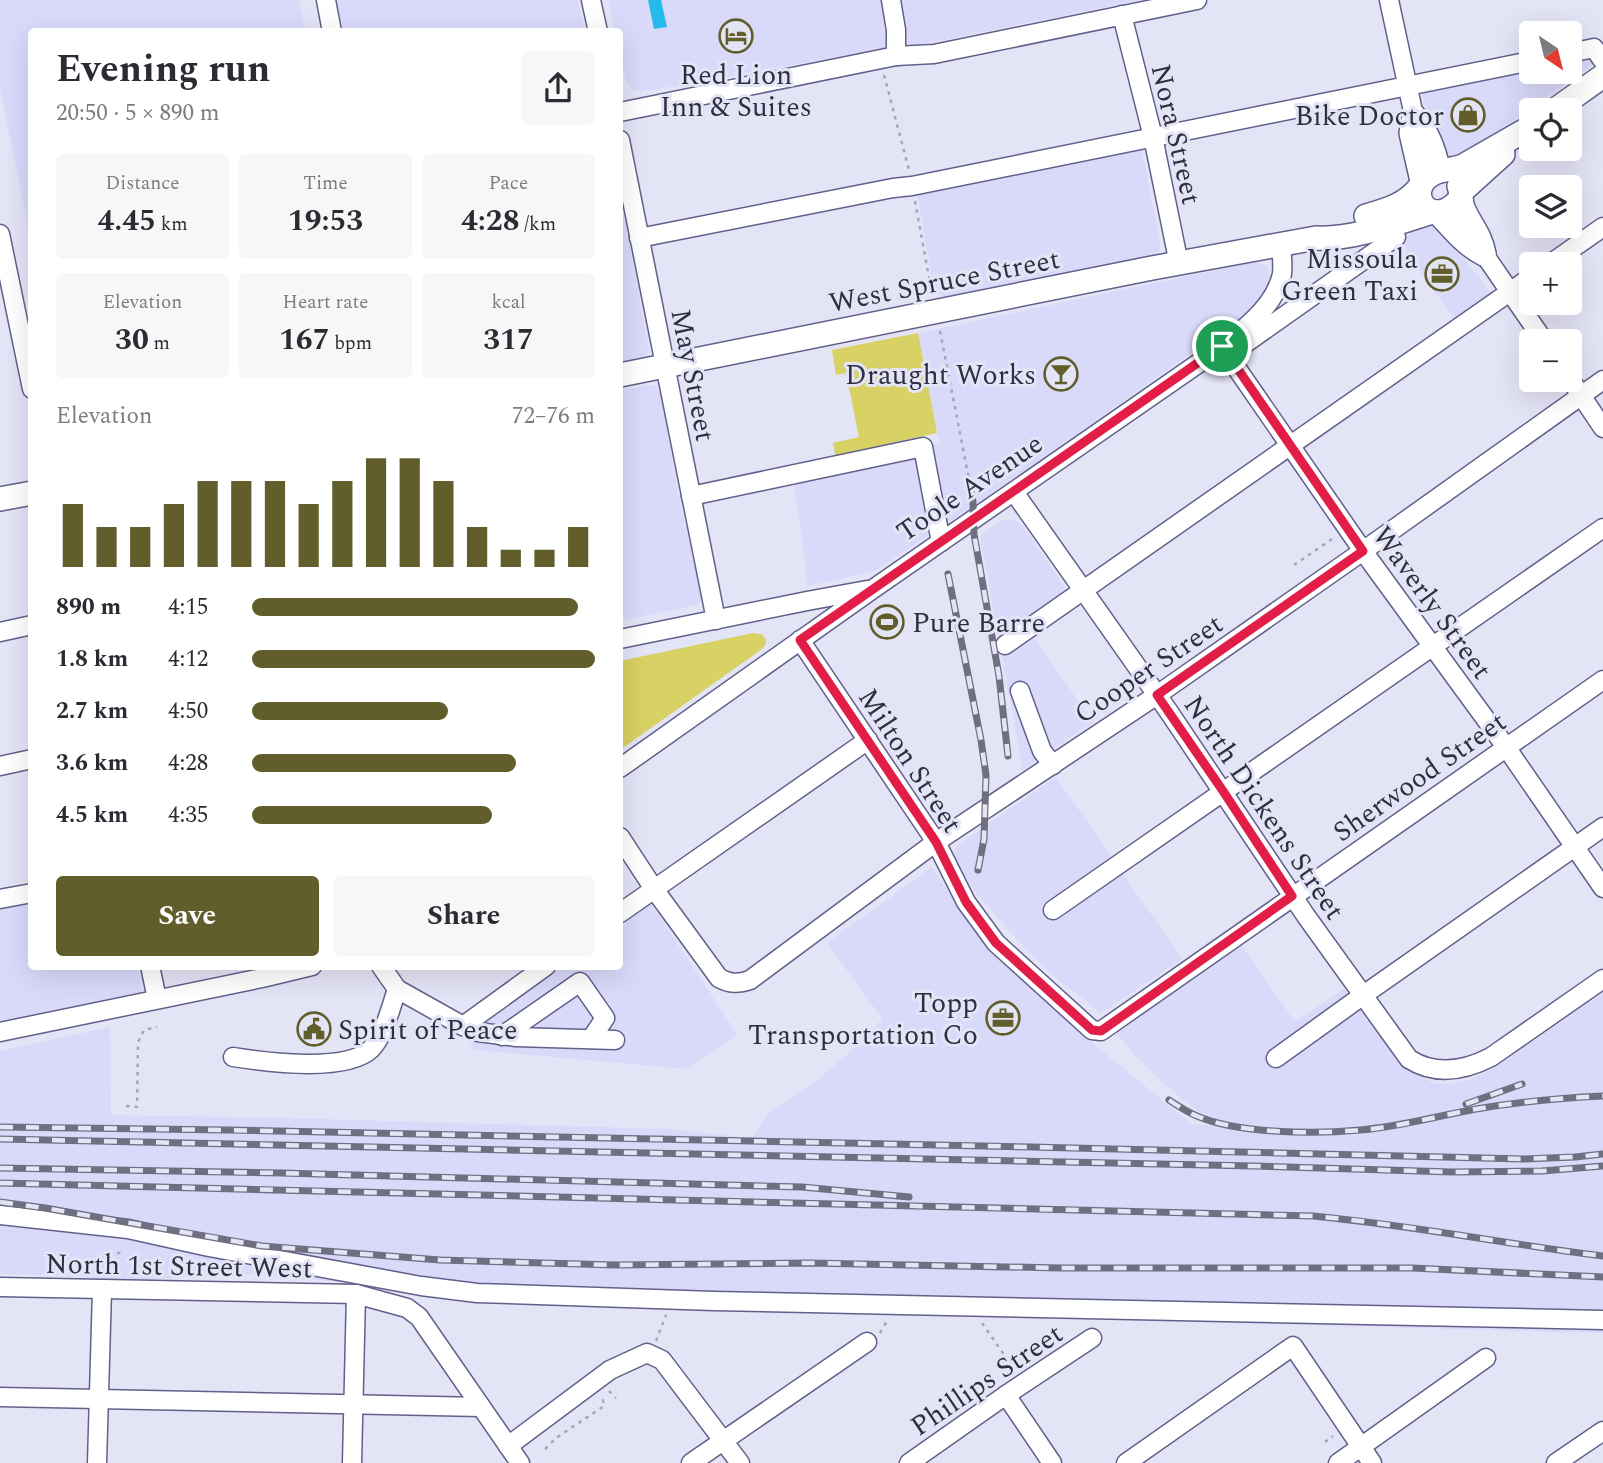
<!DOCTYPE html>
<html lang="en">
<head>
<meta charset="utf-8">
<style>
  :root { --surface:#fff; --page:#f7f7f7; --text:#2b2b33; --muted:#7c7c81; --accent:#615e2b }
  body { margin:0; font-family:Spectral,serif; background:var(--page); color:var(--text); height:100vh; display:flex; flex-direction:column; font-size:26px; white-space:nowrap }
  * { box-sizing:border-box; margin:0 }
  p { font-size:23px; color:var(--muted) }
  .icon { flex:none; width:38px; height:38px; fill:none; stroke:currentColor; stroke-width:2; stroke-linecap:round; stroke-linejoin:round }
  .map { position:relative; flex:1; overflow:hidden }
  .sheet { position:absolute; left:28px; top:28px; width:595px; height:942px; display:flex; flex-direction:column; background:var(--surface); border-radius:7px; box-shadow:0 7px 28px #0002 }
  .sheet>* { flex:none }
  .needle { width:46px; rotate:145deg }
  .buttons { position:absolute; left:1519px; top:21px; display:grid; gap:14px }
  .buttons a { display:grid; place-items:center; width:63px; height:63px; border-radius:7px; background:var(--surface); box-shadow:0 7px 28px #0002; font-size:35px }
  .pin { position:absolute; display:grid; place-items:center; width:60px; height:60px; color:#fff; margin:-30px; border:4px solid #fff; border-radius:50%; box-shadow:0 2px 7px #0007 }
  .round { display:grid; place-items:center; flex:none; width:74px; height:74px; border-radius:7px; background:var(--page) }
  .head { display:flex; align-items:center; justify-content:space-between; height:119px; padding:0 28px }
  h1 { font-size:38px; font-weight:700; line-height:52px }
  .stats { display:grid; grid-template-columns:repeat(3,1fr); gap:10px; height:119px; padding:7px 28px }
  .stats div { display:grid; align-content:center; border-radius:7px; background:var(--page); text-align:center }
  .stats b { font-size:30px; font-weight:700 }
  .stats small { font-size:19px; font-weight:400 }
  .stats p { font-size:19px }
  .chart { height:196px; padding:14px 28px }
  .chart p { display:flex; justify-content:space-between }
  .chart svg { width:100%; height:126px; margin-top:7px; stroke:var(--accent); stroke-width:6 }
  .button { display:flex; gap:14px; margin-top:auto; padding:14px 28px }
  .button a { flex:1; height:80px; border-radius:7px; background:var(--accent); color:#fff; font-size:28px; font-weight:700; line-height:80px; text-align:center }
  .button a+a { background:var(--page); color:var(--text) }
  ul { padding:0 28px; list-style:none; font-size:23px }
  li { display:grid; grid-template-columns:112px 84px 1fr; align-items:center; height:52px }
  li i { height:18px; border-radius:9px; background:var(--accent) }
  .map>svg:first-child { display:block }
  .built { fill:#d9d9fa }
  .green { fill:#d8d163 }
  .water { fill:#23bbec }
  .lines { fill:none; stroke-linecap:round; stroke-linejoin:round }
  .minor-casing { stroke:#62608a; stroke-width:21 }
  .major-casing { stroke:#62608a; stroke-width:26 }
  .path { stroke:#a6a6b8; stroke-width:2.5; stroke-dasharray:3.5 5; stroke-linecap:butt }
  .minor { stroke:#fff; stroke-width:18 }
  .major { stroke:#fff; stroke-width:23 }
  .rail-casing { stroke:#6f6f81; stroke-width:7 }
  .rail { stroke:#e4e4f7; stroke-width:4.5; stroke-dasharray:13; stroke-linecap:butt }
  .route-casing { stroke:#fff; stroke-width:14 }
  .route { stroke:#e11d48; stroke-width:9 }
  .labels { text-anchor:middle; stroke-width:6; stroke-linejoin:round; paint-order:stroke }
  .poi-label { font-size:28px; fill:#2f2f41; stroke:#e4e4f7; text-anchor:end }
  .street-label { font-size:28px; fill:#2f2f41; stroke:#e4e4f7 }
</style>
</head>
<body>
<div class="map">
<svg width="1603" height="1463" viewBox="0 0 1603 1463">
  <rect width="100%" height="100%" fill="#e4e4f7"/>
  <g class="built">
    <polygon points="0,0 299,0 305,31 32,32 31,243 0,87"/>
    <polygon points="336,0 578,0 585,31 343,31"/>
    <polygon points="608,0 1139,0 919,45 905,45 647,91 633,90 626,82 620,52 620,32 615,31"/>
    <polygon points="1570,53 1601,58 1468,153 1451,160 1443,155 1437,148 1419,84 1531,61 1531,72 1570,72"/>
    <polygon points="1140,140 1160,242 1160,248 1156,254 1150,258 948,298 940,294 933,286 916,185"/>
    <polygon points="620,194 649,349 645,357 638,361 620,365"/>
    <polygon points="1431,221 1440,225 1496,301 1460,327 1400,242 1423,224"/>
    <polygon points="1255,262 1265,265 1269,270 1269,281 1262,296 1246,314 1233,324 982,500 875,571 808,586 793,474 939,443 918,333"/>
    <polygon points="655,385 660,393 680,502 702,598 698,604 692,606 620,621 620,391 644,386"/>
    <polygon points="1002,520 1013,520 1023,526 1072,598 1028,629 1093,722 1021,771 1022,764 980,536"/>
    <polygon points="1056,777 1182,959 1101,1013 1052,975 1005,926 975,892 954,857 955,849 958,845"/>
    <polygon points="932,867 988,948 1084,1036 1191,1124 1249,1129 1234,1127 1197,1111 1172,1091 1137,1058 1115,1032 1241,945 1295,1022 1344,989 1403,1065 1433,1083 1449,1084 1469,1080 1496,1067 1603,993 1603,1333 669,1308 233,1273 109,1283 83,1276 0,1274 0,1051 110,1027 111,1115 285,1118 669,1129 751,1138 768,1113 813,1083 866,1039 882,1018 827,943"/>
    <polygon points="31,893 32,966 137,966 143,991 138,996 0,1023 0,899"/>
    <polygon points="645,895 737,1034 687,1069 474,1050 460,1025 543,966 620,966 620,913"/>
  </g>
  <g class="green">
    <polygon points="918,333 937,433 886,444 836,459 833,443 859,437 846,373 836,375 832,350"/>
    <polygon points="753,633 761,634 766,639 766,644 762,649 620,750 620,661"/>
  </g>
  <polygon class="water" points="648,0 661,0 667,27 654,29"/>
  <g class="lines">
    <defs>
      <g id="minor">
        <polyline points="326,0 332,32"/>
        <polyline points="591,0 598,32"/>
        <polyline points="891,0 896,30 896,56"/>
        <polyline points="1389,0 1414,116"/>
        <polyline points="1122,15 1153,137 1179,264"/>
        <polyline points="1570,53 1594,48 1603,61"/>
        <polyline points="620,112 896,56 934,54 1197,0"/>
        <polyline points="620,140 716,620"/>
        <polyline points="0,234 32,389"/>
        <polyline points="639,238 893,188 912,186 1531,61"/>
        <polyline points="1484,254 1544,341"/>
        <polyline points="1550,264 1603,227"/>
        <polyline points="1222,347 1363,551 1506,747 1603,888"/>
        <polyline points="1236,350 1396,237"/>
        <polyline points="1570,379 1603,428"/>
        <path d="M1014,492l155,220 137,204 103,143c27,17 55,12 82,-2l112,-78"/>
        <polyline points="691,496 923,447 941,542"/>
        <polyline points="0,632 32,625"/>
        <polyline points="620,639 807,601 867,590"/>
        <polyline points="800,640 936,842 966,902 996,943 1092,1030 1101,1031 1603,680"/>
        <polyline points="1005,645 1531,277"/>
        <polyline points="1020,691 1042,751 1053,765"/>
        <polyline points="0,766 32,759"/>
        <path d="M620,768l253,-179 349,-242c24,-20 53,-41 60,-73 1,-9 0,-19 -1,-28"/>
        <path d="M620,837l34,52 65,89c11,6 19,6 31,2l186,-138 221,-147 206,-144 240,-171"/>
        <polyline points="0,899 32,893"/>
        <polyline points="1053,910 1603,528"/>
        <polyline points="620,913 868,740"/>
        <polyline points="150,966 157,999"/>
        <polyline points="381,966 397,989 463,1026 546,966"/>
        <polyline points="463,1026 478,1032 516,1037 615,1040"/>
        <polyline points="0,1032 262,978 312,966"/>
        <polyline points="502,1036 580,982 605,1018 591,1039"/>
        <path d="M233,1057c32,5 113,16 138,-8 13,-13 20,-42 26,-60"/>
        <polyline points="1276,1058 1362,996 1603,827"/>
        <polyline points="0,1215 128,1229 209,1247 421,1286 477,1293 714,1301 1603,1320"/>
        <polyline points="0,1287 356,1294 407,1308 419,1317 520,1463"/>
        <polyline points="1006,1395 1052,1463"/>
        <polyline points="0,1397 481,1407"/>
        <polyline points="508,1446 610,1370 647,1353 662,1360 740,1463"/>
        <polyline points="97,1463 102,1290"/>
        <polyline points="352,1463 356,1294"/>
        <polyline points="691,1463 867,1342"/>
        <polyline points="909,1463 1006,1395 1092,1338"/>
        <polyline points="1126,1463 1293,1346 1372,1463"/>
        <polyline points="1338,1463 1486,1358"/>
        <polyline points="1556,1463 1603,1431"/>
      </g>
      <g id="major">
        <polyline points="1555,110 1603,76"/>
        <polyline points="1414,116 1411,133 1422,181"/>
        <path d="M1414,116c14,16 20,34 25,55"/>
        <path d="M1459,186c3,8 1,14 4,22 7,17 18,27 21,46"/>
        <polyline points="1461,192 1503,154"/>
        <path d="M1460,199c-29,34 -57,-7 -29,-24 8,-6 22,-5 32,-9l68,-39"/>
        <path d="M1437,212c15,15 28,33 47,42"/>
        <path d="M1366,216c21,-6 39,-11 53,-28"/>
        <path d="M620,375l532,-107 164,-30c36,2 81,-15 116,-26"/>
        <polyline points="0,499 32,493"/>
      </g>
    </defs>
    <use href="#minor" class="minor-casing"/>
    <use href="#major" class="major-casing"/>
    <g class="path">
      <polyline points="884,75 909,170"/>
      <polyline points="915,201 932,294"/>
      <polyline points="940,331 973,500"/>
      <polyline points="1294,565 1335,537"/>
      <polyline points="126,1106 137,1107 138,1042 144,1030 157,1027"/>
      <polyline points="103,1274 104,1253 122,1253"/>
      <polyline points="982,1323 1014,1369"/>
      <polyline points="880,1333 887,1321"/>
      <polyline points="656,1341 666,1315"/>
      <polyline points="609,1391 616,1398"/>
      <polyline points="1325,1442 1333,1436"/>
      <polyline points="545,1449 556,1438 604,1406 602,1395"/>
    </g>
    <use href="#minor" class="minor"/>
    <use href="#major" class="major"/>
    <defs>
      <g id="rail">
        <polyline points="970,487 973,502 974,534 999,676 1008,756"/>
        <polyline points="948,574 981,740 986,775 984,839 978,870"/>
        <path d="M1169,1100c9,6 18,12 28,16 41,18 118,18 163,14 39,-3 77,-14 116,-21 42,-7 84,-11 127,-13"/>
        <polyline points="1466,1104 1522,1084"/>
        <polyline points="0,1127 227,1130 1031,1147 1524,1159 1575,1157 1603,1154"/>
        <polyline points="0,1139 1253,1166 1452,1172 1542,1171 1603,1166"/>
        <polyline points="0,1168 281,1173 802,1187 909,1197"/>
        <path d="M0,1183l1313,33c97,9 193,28 290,40"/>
        <polyline points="0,1202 45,1208 262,1246 440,1260 615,1265 810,1263 1061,1268 1412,1268 1603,1277"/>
      </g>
    </defs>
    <use href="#rail" class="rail-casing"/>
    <use href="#rail" class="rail"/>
  </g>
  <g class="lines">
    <defs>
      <polygon id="route" points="1222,346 1363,551 1157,695 1223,791 1292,896 1101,1031 1092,1030 996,943 966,902 936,842 800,640"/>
    </defs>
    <use href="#route" class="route-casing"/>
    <use href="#route" class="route"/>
  </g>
  <defs>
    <symbol id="hotel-ring" viewBox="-11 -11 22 22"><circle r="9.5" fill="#e4e4f7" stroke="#615e2b" stroke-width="1.5"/><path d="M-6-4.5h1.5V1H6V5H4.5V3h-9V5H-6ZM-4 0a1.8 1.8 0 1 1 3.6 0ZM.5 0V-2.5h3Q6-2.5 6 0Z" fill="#615e2b"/></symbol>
    <symbol id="shop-ring" viewBox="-11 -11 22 22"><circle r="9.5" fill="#e4e4f7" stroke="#615e2b" stroke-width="1.5"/><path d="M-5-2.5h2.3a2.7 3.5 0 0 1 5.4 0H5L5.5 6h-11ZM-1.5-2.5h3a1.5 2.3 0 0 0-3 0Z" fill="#615e2b"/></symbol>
    <symbol id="office-ring" viewBox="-11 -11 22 22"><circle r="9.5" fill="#e4e4f7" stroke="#615e2b" stroke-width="1.5"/><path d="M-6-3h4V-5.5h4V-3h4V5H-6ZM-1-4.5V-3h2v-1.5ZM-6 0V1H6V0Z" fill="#615e2b"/></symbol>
    <symbol id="bar-ring" viewBox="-11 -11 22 22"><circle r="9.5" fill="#e4e4f7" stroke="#615e2b" stroke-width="1.5"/><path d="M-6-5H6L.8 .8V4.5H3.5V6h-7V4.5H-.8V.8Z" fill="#615e2b"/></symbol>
    <symbol id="stadium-ring" viewBox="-11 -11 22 22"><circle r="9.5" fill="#e4e4f7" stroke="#615e2b" stroke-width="1.5"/><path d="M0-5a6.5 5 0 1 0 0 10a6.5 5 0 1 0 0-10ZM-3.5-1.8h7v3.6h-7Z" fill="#615e2b"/></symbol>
    <symbol id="civic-ring" viewBox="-11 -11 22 22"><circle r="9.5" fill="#e4e4f7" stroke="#615e2b" stroke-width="1.5"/><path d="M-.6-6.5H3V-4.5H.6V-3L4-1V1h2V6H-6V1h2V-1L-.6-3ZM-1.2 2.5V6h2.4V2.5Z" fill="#615e2b"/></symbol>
  </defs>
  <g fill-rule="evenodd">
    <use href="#hotel-ring" x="717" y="17" width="38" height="38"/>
    <use href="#shop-ring" x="1449" y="96" width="38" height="38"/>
    <use href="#office-ring" x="1423" y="255" width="38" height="38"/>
    <use href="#bar-ring" x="1042" y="355" width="38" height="38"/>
    <use href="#stadium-ring" x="868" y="603" width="38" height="38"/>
    <use href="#office-ring" x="984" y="999" width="38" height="38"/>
    <use href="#civic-ring" x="295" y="1010" width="38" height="38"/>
  </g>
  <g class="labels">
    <g class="poi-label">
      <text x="736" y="84" text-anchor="middle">Red Lion<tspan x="736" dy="32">Inn &amp; Suites</tspan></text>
      <text x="1444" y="125">Bike Doctor</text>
      <text x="1418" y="268">Missoula<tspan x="1418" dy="32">Green Taxi</tspan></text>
      <text x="1036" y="384">Draught Works</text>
      <text x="912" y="632" text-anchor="start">Pure Barre</text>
      <text x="978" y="1012">Topp<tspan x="978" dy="32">Transportation Co</tspan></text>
      <text x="338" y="1039" text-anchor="start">Spirit of Peace</text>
    </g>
    <g class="street-label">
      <text transform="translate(1177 134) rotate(77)" y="10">Nora Street</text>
      <text transform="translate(944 280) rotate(-11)" y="10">West Spruce Street</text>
      <text transform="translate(694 375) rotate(79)" y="10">May Street</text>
      <text transform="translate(969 487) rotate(-34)" y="10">Toole Avenue</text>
      <text transform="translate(1433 602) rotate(54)" y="10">Waverly Street</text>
      <text transform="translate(1148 668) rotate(-34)" y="10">Cooper Street</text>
      <text transform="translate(911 760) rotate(57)" y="10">Milton Street</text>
      <text transform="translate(1419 776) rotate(-35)" y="10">Sherwood Street</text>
      <text transform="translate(1265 807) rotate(56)" y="10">North Dickens Street</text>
      <text transform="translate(179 1265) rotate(1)" y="10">North 1st Street West</text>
      <text transform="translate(986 1379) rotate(-34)" y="10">Phillips Street</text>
    </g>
  </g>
</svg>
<div class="buttons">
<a><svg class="needle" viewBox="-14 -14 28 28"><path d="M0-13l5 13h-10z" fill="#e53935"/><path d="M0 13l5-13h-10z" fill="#7c7c81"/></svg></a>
<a><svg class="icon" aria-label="locate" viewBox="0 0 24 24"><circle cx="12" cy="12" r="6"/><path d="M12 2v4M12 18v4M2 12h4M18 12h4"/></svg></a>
<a><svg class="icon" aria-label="layers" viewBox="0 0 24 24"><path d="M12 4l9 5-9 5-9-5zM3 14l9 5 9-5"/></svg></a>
<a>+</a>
<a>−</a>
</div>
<div class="pin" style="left:1222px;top:346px;background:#1e9e55"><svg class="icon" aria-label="arrive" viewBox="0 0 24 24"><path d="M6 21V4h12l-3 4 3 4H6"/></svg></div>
<section class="sheet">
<div class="head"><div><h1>Evening run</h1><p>20:50 · 5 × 890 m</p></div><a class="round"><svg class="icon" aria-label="share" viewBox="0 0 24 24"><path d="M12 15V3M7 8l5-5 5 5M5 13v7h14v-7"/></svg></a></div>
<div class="stats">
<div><p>Distance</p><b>4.45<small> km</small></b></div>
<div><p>Time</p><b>19:53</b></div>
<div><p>Pace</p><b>4:28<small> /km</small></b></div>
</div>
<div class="stats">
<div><p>Elevation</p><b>30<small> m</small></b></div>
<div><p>Heart rate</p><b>167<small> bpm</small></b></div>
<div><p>kcal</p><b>317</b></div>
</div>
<div class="chart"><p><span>Elevation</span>72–76 m</p>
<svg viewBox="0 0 160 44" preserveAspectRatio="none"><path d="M5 44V22M15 44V30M25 44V30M35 44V22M45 44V14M55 44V14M65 44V14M75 44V22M85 44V14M95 44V6M105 44V6M115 44V14M125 44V30M135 44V38M145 44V38M155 44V30"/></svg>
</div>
<ul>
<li><b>890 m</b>4:15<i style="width:95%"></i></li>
<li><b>1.8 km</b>4:12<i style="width:100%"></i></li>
<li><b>2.7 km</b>4:50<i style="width:57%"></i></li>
<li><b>3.6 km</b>4:28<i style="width:77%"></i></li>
<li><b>4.5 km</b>4:35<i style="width:70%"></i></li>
</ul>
<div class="button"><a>Save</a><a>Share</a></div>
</section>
</div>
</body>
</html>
